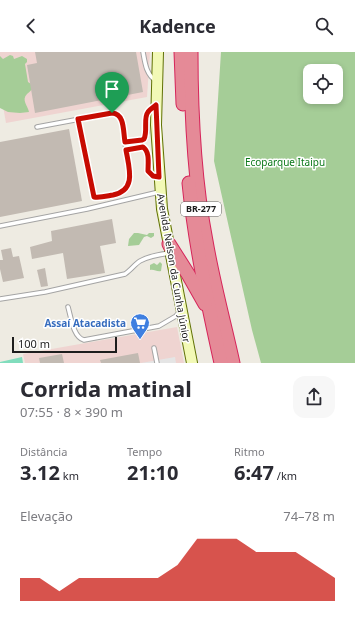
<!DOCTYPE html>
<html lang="pt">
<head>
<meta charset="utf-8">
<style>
  :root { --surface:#fff; --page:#f7f7f7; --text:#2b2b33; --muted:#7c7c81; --accent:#c70b02 }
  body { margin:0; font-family:"Noto Sans",sans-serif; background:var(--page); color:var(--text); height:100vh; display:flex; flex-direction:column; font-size:15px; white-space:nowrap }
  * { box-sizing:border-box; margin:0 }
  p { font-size:13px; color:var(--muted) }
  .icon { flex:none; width:22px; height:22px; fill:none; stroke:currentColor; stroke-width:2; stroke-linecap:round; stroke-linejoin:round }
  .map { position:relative; height:311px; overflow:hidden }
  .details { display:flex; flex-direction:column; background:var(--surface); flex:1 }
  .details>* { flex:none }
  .buttons { position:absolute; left:303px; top:12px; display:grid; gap:8px }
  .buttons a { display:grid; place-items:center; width:40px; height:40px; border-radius:8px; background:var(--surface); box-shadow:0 2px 6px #0003; font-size:20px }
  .scale { position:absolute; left:12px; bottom:10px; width:105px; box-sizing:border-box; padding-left:4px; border:2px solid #1d1d1d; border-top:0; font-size:11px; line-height:14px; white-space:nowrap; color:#1d1d1d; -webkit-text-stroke:3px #fff; paint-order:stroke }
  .pin { position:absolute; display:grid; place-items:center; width:34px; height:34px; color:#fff; margin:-41px -17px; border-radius:50% 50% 50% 0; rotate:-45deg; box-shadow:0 0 4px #0007 }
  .pin .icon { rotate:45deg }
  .round { display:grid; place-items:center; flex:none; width:42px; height:42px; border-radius:12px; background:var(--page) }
  .summary { display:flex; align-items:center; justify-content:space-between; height:68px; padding:0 20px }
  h1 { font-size:22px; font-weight:700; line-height:30px }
  .metrics { display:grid; grid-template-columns:repeat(3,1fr); gap:6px; height:68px; padding:4px 20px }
  .metrics div { display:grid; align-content:center }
  .metrics b { font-size:20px; font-weight:700 }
  .metrics small { font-size:11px; font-weight:400 }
  .metrics p { font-size:11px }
  .chart { height:112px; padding:8px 20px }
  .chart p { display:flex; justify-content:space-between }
  .chart svg { width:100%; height:72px; margin-top:4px; fill:var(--accent); opacity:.7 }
  header { display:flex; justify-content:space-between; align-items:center; height:52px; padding:0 20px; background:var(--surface); font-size:18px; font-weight:700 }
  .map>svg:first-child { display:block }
  .commercial { fill:#efd4d1 }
  .forest { fill:#a5cd97; fill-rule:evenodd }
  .pitch { fill:#81ddbd }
  .parking { fill:#e5e5e5 }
  .building { fill:#c2bab2 }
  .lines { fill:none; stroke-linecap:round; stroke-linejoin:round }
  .lane-casing { stroke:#a4a4a4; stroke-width:5.5 }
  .secondary-casing { stroke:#617206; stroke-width:12 }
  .highway-casing { stroke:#d6255a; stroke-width:15 }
  .lane { stroke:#fff; stroke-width:3.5 }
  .secondary { stroke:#f2f9b6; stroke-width:10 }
  .highway { stroke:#e58a97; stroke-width:13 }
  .route-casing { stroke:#fff; stroke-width:8 }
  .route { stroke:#c70b02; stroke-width:5 }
  .labels { text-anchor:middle; stroke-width:3; stroke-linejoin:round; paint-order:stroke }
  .shield { fill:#fff; stroke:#616161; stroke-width:1 }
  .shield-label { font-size:9px; font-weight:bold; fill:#1d1d1d }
  .park-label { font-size:10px; fill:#0c791a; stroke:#fff }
  .street-label { font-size:10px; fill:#1d1d1d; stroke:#fff }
  .shop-label { font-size:10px; font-weight:bold; fill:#366cbe; stroke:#fff; text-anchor:end }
</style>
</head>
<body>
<header><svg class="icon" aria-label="back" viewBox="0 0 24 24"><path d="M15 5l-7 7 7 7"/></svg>Kadence<svg class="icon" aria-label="search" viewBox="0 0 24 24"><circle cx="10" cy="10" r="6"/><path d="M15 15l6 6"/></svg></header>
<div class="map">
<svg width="355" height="311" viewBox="0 0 355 311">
  <rect width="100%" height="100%" fill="#eeebe2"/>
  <g class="commercial">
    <polygon points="0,0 150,0 147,45 6,71 0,37"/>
    <polygon points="177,275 184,311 25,311 23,302"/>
  </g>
  <g class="forest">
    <path d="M221,0h134v311h-94l-9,-33 -38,-169zM310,19h26v26h-26z"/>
    <path d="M10,3l3,1 1,3 8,-3 5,3v3l-2,2 3,18 3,2 1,5c-1,2 -3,3 -5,5 -6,6 1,12 2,18l-9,1 -12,-1 -8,-4v-52l3,3z"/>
    <polygon points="134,181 138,181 147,183 149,181 154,181 154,184 151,186 147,184 144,185 139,193 128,194 129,187"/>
    <path d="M160,210l2,2 -1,7c-4,1 -7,-2 -11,-1v-5l4,-2 3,2z"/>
  </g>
  <polygon class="pitch" points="22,305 23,311 0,311 0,310"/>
  <polygon class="parking" points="175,305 176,311 141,311"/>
  <g class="building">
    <polygon points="35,0 136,0 143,40 35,61 27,13 37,11"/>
    <polygon points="69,77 82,149 0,165 0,90"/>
    <polygon points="112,167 116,191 100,194 105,221 67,227 63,201 32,207 30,195 52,189 51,179"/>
    <polygon points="11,196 13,205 19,204 24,226 3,230 0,217 0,208 3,208 1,198"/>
    <polygon points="45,216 48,234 41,235 37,218"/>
    <polygon points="138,301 140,311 101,311 100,308"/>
    <polygon points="62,302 64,311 40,311 39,306"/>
  </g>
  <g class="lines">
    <defs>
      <g id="lane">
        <path d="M143,0c2,11 3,22 13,29"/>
        <path d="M37,75l75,-14c6,1 8,3 10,8l8,57c-1,4 -1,8 -5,12 -6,6 -23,9 -31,7l-16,-78"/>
        <polyline points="125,90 142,88 145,87 147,80 146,64 154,55"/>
        <path d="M126,98l17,-3c7,5 5,16 5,24l5,5 5,1"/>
        <polyline points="0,174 87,157 159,140"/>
        <path d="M0,247l45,-7 80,-18c6,-4 10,-10 15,-13 7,-4 22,-7 30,-8"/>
        <path d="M68,255c3,10 5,30 16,33l75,-14 17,-10 4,-5"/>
        <polyline points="154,296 157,311"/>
      </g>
      <polyline id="secondary" points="158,0 156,73 162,157 192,311"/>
      <g id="highway">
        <polyline points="181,0 183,52"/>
        <path d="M191,0c0,63 3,127 15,189 7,41 18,81 27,122"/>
        <path d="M189,131c6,61 19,121 32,180"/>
        <polyline points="169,192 188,222 205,252"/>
      </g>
    </defs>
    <use href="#lane" class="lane-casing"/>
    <use href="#secondary" class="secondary-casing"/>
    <use href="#highway" class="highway-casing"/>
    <use href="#lane" class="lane"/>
    <use href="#secondary" class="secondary"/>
    <use href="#highway" class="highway"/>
  </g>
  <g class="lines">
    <defs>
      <path id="route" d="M156,53l3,72 -6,-1 -5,-5c0,-8 2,-19 -5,-24l-17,3c3,18 11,40 -13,45 -6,1 -13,3 -19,2l-16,-78 34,-6c13,1 11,18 13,29l17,-2 2,-1c4,-8 -1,-21 4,-27 2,-3 6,-5 8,-7z"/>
    </defs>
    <use href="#route" class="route-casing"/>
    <use href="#route" class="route"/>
  </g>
  <defs>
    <symbol id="supermarket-pin" viewBox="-11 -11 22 30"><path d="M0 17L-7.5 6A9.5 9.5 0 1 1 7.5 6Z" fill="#3f7fe0" stroke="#fff"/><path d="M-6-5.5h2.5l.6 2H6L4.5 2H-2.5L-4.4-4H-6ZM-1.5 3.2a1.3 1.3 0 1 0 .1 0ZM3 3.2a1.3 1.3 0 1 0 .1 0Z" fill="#fff"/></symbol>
  </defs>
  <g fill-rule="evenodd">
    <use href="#supermarket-pin" x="129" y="260" width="22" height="30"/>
  </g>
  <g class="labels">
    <rect class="shield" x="181" y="150" width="40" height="14" rx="3"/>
    <g class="shield-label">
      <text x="201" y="160">BR-277</text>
    </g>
    <g class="park-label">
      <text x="285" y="114">Ecoparque Itaipu</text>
    </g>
    <g class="street-label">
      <text transform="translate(174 216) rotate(80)" y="4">Avenida Nelson da Cunha Júnior</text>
    </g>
    <g class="shop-label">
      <text x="126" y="275">Assaí Atacadista</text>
    </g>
  </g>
</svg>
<div class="buttons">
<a><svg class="icon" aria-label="locate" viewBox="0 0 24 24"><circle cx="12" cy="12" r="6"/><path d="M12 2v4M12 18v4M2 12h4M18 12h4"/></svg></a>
</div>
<div class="scale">100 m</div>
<div class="pin" style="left:112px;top:61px;background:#1e9e55"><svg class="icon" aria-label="arrive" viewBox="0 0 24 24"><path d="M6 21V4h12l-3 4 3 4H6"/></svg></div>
</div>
<section class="details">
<div class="summary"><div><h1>Corrida matinal</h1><p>07:55 · 8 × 390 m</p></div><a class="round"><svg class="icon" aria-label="share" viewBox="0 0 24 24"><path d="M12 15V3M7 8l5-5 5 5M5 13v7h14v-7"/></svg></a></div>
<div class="metrics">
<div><p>Distância</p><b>3.12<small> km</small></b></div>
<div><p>Tempo</p><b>21:10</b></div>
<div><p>Ritmo</p><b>6:47<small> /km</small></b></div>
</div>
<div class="chart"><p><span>Elevação</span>74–78 m</p>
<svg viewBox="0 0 160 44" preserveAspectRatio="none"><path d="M0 44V30L10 30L20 38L30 30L40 30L50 30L60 30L70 30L80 22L90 6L100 6L110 6L120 14L130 14L140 14L150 22L160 30V44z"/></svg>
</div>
</section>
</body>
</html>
